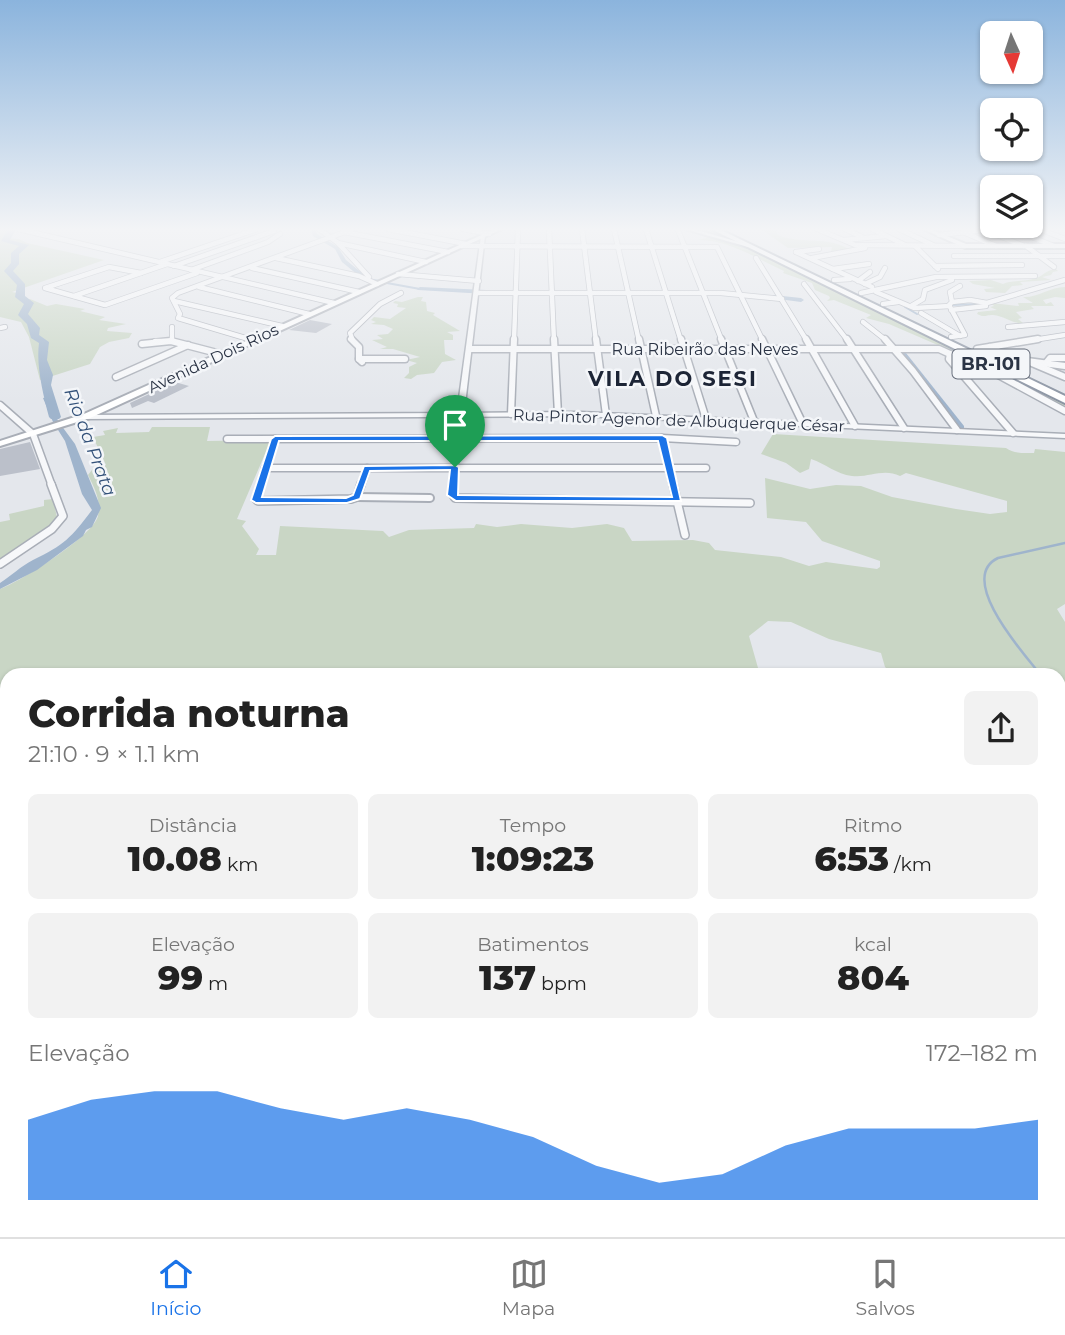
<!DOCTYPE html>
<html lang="pt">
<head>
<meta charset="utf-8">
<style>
  :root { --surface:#fff; --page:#f2f2f2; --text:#222; --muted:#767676; --line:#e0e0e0; --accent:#1a73e8 }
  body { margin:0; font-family:Montserrat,sans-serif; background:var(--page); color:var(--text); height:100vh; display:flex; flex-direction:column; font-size:26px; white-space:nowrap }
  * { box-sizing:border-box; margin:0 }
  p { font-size:23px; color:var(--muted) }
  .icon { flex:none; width:38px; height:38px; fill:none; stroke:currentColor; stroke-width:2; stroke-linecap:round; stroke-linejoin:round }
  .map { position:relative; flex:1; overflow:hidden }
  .sheet { position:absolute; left:0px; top:668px; width:1066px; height:569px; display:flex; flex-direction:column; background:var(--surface); border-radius:21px 21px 0 0; box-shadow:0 2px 5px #0004 }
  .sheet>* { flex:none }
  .needle { width:46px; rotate:177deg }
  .fabs { position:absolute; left:980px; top:21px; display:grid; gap:14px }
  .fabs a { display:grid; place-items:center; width:63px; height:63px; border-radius:10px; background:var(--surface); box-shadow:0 2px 5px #0004; font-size:35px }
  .pin { position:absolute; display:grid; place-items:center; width:60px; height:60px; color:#fff; margin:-72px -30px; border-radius:50% 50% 50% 0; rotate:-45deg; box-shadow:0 0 7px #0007 }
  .pin .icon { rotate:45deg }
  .round { display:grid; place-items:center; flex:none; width:74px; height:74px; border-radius:10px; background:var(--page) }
  .summary { display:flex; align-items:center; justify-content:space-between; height:119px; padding:0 28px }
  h1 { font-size:38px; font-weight:800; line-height:52px }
  .metrics { display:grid; grid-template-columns:repeat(3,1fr); gap:10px; height:119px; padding:7px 28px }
  .metrics div { display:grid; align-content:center; border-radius:10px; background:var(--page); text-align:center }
  .metrics b { font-size:35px; font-weight:800 }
  .metrics small { font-size:19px; font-weight:400 }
  .metrics p { font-size:19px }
  .chart { height:196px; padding:14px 28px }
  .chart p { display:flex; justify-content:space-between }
  .chart svg { width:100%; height:126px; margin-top:7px; fill:var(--accent); opacity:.7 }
  .tabs { display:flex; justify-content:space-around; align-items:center; height:98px; border-top:2px solid var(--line); background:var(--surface); font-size:19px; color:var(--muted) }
  .tabs a { display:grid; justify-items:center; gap:4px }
  .tabs .selected { color:var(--accent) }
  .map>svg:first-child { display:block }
  .green { fill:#c9d6c5; fill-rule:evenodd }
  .water { fill:#9fb4cc }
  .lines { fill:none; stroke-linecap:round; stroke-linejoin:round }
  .stream-far2 { stroke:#9fb4cc; stroke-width:2 }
  .stream-far1 { stroke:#9fb4cc; stroke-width:2.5 }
  .stream { stroke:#9fb4cc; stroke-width:3.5 }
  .canal { fill:#9fb4cc; fill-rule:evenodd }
  .river { fill:#9fb4cc; fill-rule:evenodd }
  .building { fill:#bbc0ca }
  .pedestrian-casing { stroke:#a9aeb7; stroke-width:10 }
  .minor-far2-casing { stroke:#a9aeb7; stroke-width:6 }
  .minor-far1-casing { stroke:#a9aeb7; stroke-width:9 }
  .minor-casing { stroke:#a9aeb7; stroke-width:10 }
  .tertiary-casing { stroke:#a9aeb7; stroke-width:3 }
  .secondary-casing { stroke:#a9aeb7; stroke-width:4 }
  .trunk-casing { stroke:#8b94a3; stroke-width:4 }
  .pedestrian { stroke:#f7f8fa; stroke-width:6 }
  .minor-far2 { stroke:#f7f8fa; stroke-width:4.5 }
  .minor-far1 { stroke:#f7f8fa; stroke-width:6 }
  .minor { stroke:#f7f8fa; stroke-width:7 }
  .tertiary { fill:#f7f8fa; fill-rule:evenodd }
  .secondary { fill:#fff; fill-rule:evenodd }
  .trunk { fill:#fff; fill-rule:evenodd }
  .route { fill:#1a73e8; stroke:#fff; stroke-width:2; fill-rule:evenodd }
  .labels { text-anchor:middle; stroke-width:5; stroke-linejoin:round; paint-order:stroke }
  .far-street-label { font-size:16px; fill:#2b3445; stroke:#f4f6f9 }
  .shield { fill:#f4f6f9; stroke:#676e7b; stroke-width:2 }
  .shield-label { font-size:18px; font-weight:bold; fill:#2b3445 }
  .far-water-label { font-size:18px; font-style:italic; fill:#34527a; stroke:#f4f6f9 }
  .far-district-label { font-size:21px; font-weight:bold; letter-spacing:2px; fill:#1d2536; stroke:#f4f6f9 }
</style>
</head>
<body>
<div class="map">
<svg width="1065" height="1237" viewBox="0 0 1065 1237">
  <rect width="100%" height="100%" fill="#e4e7ec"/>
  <g class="green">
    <polygon points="0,229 5,229 8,234 2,238 19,239 27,243 104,260 12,292 17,293 16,296 21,300 30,299 47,306 56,304 85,309 80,311 105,317 99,320 126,324 108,328 107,331 132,333 129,338 109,342 100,347 90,364 40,380 29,337 21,322 0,317"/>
    <path d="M677,229l37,6 41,15 310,152v6l-125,-62 -51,-22 -23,-6 5,-3 -37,-15 -7,1 3,-3 -1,-2 -14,-6 -3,-7 -29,-10 1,-2c-27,-12 -54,-31 -86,-31l9,-2 -7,-5z"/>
    <polygon points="717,229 1065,394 1065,398 742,241"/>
    <path d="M761,229l15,2 2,4c23,10 50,0 72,15l-19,2 1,-5 -44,1z"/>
    <path d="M1056,269l2,2 -5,1 -2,3 -9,2 9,3 -31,2 3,3 -11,1 -7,7 -19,-1 -2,-3 11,-1 -22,-4 -4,-3 22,-1 12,4c7,-4 23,-2 34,-6 7,-3 9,-8 19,-9z"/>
    <path d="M1065,287v11l-10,-1 -12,3 3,4 5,-2 3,4h-23l3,3 -18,3 6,6 -4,1 5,4c-11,1 -18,-7 -30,-8 -9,0 -7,3 -16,-1l1,-2 19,-2 -7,-3 4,-1 -3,-3 28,3 -1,-3h15l-10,-6c14,1 27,-10 42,-10z"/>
    <polygon points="418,297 423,297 421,301 426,302 427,311 435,313 433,315 460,331 447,332 453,335 453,340 444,340 445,354 456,360 442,362 434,373 417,375 411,379 404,378 409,373 409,367 417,363 406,360 420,357 393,349 380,349 387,347 372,340 383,339 377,335 388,334 393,329 384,325 371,324 376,322 371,320 374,317 390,319 406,308 397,307 398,304 393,303 395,301 402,302"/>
    <path d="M152,427h58l-3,14 64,-1 -34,79 9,2 -4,5 17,23 -3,6h20l4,-29 103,5 6,6 20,-7 65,-2 2,-4 21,3 24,-3 51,4 35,-4 17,4 8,13 61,-1 16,3 6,7 66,7 28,9 17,-4 51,7 3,-2v-6l-58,-20 -16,-19 -39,-4 -2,-40 45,11 26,-4 25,1 31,11 64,12 34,5 17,-2v-11l-101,-28 -6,3c-17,-8 -31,2 -48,0 -16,-2 -26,-12 -41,-17l-2,10 -9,4 -14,-10 -25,-9 12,-20 233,14c8,6 18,5 28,5l1,-4 30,3v152l-8,5 8,13v615h-1065v-648c20,-7 94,-54 98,-73 3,-16 -3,-27 -10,-41l7,-9 11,-1 -13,-28 12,-2 -2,-4 15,-3 -2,5 33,-1zM768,621l23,1 38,17 52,14 4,14 9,8 165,1v554h-1052v-554l753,-1 -11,-39z"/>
    <polygon points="53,499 58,522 0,562 0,522 10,520 9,514 44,506 44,500"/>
  </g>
  <path class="water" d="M51,396l7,25 17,23 26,64 -9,19 -6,3 -3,6 -46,34 -37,19v-6c11,-7 21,-17 33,-23 31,-15 38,-22 59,-50l-10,-16 -17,-53 -12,-19 -10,-24z"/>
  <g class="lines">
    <g class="stream-far2">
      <polyline points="387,283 420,289"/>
      <polyline points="950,305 981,304"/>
      <polyline points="908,307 905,307 917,314"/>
    </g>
    <path class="stream-far1" d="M1040,674c-17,-21 -84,-96 -42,-116l67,-15"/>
    <g class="stream">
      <polyline points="1038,672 1041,676"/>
      <polyline points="1059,698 1065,706"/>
    </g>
    <g class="canal">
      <polygon points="311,229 315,229 317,234 338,247 346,260 368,278 380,280 380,282 364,280 342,262 335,249 313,236"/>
      <polygon points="420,287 486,290 489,292 486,294 418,290 417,289"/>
      <polygon points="773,295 801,298 804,300 801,302 771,298 770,297"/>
      <polygon points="902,353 906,353 964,426 964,430 958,430 902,355"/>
    </g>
    <path class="river" d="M8,229h8l-6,11 19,5 -10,9v10l-6,7 12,13v12l9,7 -6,11 12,14 -1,7 10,7 -2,18 6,15 -2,10 10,32 -2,2h-8l-2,-2c-6,-23 -13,-51 -10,-74l-8,-5 -4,-14 -9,-9 6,-11 -9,-7 2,-12 -13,-14 7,-8v-10l8,-7 -18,-5z"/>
  </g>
  <g class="building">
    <polygon points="310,320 332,324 316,333 289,330"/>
    <polygon points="175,382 189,386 154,403 148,401 132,408 130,403"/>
    <polygon points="30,442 40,469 0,476 0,449"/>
  </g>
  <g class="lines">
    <defs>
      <polyline id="pedestrian" points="357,497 430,498"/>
      <g id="minor-far2">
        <polyline points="18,229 334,303"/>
        <polyline points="319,229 338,243 426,262"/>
        <polyline points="388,229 466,244"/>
        <polyline points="463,229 489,234"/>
        <polyline points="549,229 554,341"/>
        <polyline points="582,229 596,341"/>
        <polyline points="614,229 639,341"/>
        <polyline points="646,229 681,341"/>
        <polyline points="817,229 855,245 965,246"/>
        <polyline points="845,229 864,238"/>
        <polyline points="872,229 905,245"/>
        <polyline points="899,229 933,245"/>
        <polyline points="982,229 1024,246"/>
        <polyline points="1012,229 1054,246"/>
        <polyline points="1039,229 1065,239"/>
        <polyline points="678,230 722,341"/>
        <polyline points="344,232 448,252"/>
        <polyline points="963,232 996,246"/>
        <polyline points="939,235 984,230"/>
        <polyline points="844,240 886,236"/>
        <polyline points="338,243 369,277"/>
        <polyline points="461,246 717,247 763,341"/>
        <polyline points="915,246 938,269"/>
        <polyline points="1026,246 1054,267"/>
        <polyline points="796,252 872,287"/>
        <polyline points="796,252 819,249"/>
        <polyline points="954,256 1065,256"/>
        <polyline points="276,258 359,276 377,284"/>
        <polyline points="756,258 807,341"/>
        <polyline points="812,258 865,248"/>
        <polyline points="160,262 257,229"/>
        <polyline points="174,266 274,231"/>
        <polyline points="935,266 1022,265"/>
        <polyline points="252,268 359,292"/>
        <polyline points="833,269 869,264"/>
        <polyline points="191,270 268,242 280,234"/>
        <polyline points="141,273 109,267 45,288 105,305 197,273"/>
        <polyline points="398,274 479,281"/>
        <polyline points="834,280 850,279"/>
        <polyline points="858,281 870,272"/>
        <polyline points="804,284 848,341"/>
        <polyline points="865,284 880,277 885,268"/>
        <polyline points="199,287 309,314"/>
        <polyline points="876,292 914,308 950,306"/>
        <polyline points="478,293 721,293 782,299"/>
        <polyline points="861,293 936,277 1035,276"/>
        <polyline points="74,296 167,264"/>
        <polyline points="174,301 282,326"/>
        <polyline points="952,302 970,300 987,303 1065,280"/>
        <polyline points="883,304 898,302"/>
        <polyline points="911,306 923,299 925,290 952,280"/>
        <polyline points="951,310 986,306"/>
        <polyline points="921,313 960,336"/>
        <polyline points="863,322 887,341"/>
        <polyline points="172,327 172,340"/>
        <polyline points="1008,327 1065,322"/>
        <polyline points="0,328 5,327"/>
        <polyline points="951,337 965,335 949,305 952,302 950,292 960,286"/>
        <polyline points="252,340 178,318 180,314 172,298 178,293 353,229"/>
        <polyline points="155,341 172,341"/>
        <polyline points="353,341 350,333 380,304 401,293"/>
        <polyline points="514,341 518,229"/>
        <polyline points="1027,341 1065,335"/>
      </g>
      <g id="minor-far1">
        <polyline points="351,339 359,347 359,359 362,362"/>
        <polyline points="554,339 558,414"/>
        <polyline points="596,339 606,415"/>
        <polyline points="639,339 656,416"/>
        <polyline points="681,339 706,419"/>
        <polyline points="721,339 754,421"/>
        <polyline points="762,339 803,424"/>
        <polyline points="806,339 855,426"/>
        <polyline points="847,339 904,428"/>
        <polyline points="885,339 913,371 957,430"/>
        <polyline points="142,344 171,341 221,354"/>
        <polyline points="990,347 1013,359"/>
        <polyline points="470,349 939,349 950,354"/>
        <polyline points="977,349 1038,339"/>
        <polyline points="359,359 405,359"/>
        <polyline points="1001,360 1013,359 1065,366"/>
        <polyline points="1032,363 1065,377"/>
        <polyline points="1046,363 1050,358 1065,358"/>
        <polyline points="116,377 188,345"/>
        <polyline points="0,405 33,434 52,486"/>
        <polyline points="511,414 514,339"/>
        <polyline points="1013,433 949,359 950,354 980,365 1065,411"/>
        <polyline points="662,438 673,486"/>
        <polyline points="227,439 662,438 736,442"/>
        <polyline points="265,468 706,468"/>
        <polyline points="260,486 275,439"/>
        <polyline points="361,486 367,468"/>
        <polyline points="453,486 460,414"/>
      </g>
      <g id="minor">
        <polyline points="261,484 256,499 258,501 351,499 357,497 361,484"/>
        <polyline points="453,484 452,493 455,498 750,503"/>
        <polyline points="673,484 685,535"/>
        <polyline points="0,564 52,529 63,516 51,484"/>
      </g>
      <polygon id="tertiary" points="483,235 485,236 464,413 580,412 1065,434 1065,438 580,416 84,419 80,417 84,415 457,413 481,236"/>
      <g id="secondary">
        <polygon points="495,229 502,229 90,418 0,446 0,441 84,414"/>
        <polygon points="685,229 693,229 753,246 748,247"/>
        <polygon points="923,229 930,229 966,244 1065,244 1065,248 965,248"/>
      </g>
      <polygon id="trunk" points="711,229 719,229 1065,396 1065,403"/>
    </defs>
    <use href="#pedestrian" class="pedestrian-casing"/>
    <use href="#minor-far2" class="minor-far2-casing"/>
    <use href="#minor-far1" class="minor-far1-casing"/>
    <use href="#minor" class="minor-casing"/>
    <use href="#tertiary" class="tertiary-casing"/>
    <use href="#secondary" class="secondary-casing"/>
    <use href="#trunk" class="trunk-casing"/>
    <use href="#pedestrian" class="pedestrian"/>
    <use href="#minor-far2" class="minor-far2"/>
    <use href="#minor-far1" class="minor-far1"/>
    <use href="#minor" class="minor"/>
    <use href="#tertiary" class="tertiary"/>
    <use href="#secondary" class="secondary"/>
    <use href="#trunk" class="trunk"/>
  </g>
  <linearGradient id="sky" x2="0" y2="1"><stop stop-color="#8bb4dd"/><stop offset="0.57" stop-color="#f3f4f6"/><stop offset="1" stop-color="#f3f4f6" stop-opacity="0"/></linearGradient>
  <rect width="1065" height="402" fill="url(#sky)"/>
  <path class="route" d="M662,435l5,3 14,63h-225l-9,-6 3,-25 -80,1 -10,28 -13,4h-91l-5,-3 20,-61 4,-3zM279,441h379l14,56 -214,-2 1,-28 -4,-2 -91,1 -11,29 -7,3 -84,-1z"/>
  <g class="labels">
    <g class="far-street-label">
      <text x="705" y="355">Rua Ribeirão das Neves</text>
      <text transform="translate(213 358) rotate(-25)" y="6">Avenida Dois Rios</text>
      <text transform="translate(679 420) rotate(2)" y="6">Rua Pintor Agenor de Albuquerque César</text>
    </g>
    <rect class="shield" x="952.5" y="349.5" width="77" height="29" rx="5"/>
    <g class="shield-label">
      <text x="991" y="370">BR-101</text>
    </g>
    <g class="far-water-label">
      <text transform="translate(90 442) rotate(69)" y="6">Rio da Prata</text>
    </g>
    <g class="far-district-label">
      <text x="673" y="386">VILA DO SESI</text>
    </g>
  </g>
</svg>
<div class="fabs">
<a><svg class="needle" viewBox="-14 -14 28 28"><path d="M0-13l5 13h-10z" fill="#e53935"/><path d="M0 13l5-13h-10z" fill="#767676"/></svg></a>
<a><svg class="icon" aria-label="locate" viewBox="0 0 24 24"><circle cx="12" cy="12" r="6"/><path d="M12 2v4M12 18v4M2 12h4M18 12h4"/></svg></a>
<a><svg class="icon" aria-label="layers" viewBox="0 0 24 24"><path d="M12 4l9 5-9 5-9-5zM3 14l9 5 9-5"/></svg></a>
</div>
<div class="pin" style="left:455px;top:467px;background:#1e9e55"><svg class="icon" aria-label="arrive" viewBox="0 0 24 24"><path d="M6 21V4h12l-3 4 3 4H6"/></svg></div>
<section class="sheet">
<div class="summary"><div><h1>Corrida noturna</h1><p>21:10 · 9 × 1.1 km</p></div><a class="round"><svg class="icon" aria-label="share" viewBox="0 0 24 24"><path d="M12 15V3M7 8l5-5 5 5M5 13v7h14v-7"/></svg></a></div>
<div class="metrics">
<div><p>Distância</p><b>10.08<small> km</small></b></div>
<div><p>Tempo</p><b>1:09:23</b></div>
<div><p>Ritmo</p><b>6:53<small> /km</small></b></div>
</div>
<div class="metrics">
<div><p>Elevação</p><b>99<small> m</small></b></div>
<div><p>Batimentos</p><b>137<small> bpm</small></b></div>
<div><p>kcal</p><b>804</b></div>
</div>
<div class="chart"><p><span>Elevação</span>172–182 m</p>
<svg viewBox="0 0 160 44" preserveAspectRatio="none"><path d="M0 44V16L10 9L20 6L30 6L40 12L50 16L60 12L70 16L80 22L90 32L100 38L110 35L120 25L130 19L140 19L150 19L160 16V44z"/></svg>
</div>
</section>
</div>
<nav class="tabs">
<a class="selected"><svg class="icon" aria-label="home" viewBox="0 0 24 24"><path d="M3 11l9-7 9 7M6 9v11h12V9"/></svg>Início</a>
<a><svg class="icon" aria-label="map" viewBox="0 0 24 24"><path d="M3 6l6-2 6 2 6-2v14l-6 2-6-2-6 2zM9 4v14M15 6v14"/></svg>Mapa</a>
<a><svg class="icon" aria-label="saved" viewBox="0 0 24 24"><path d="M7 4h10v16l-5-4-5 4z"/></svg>Salvos</a>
</nav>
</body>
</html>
